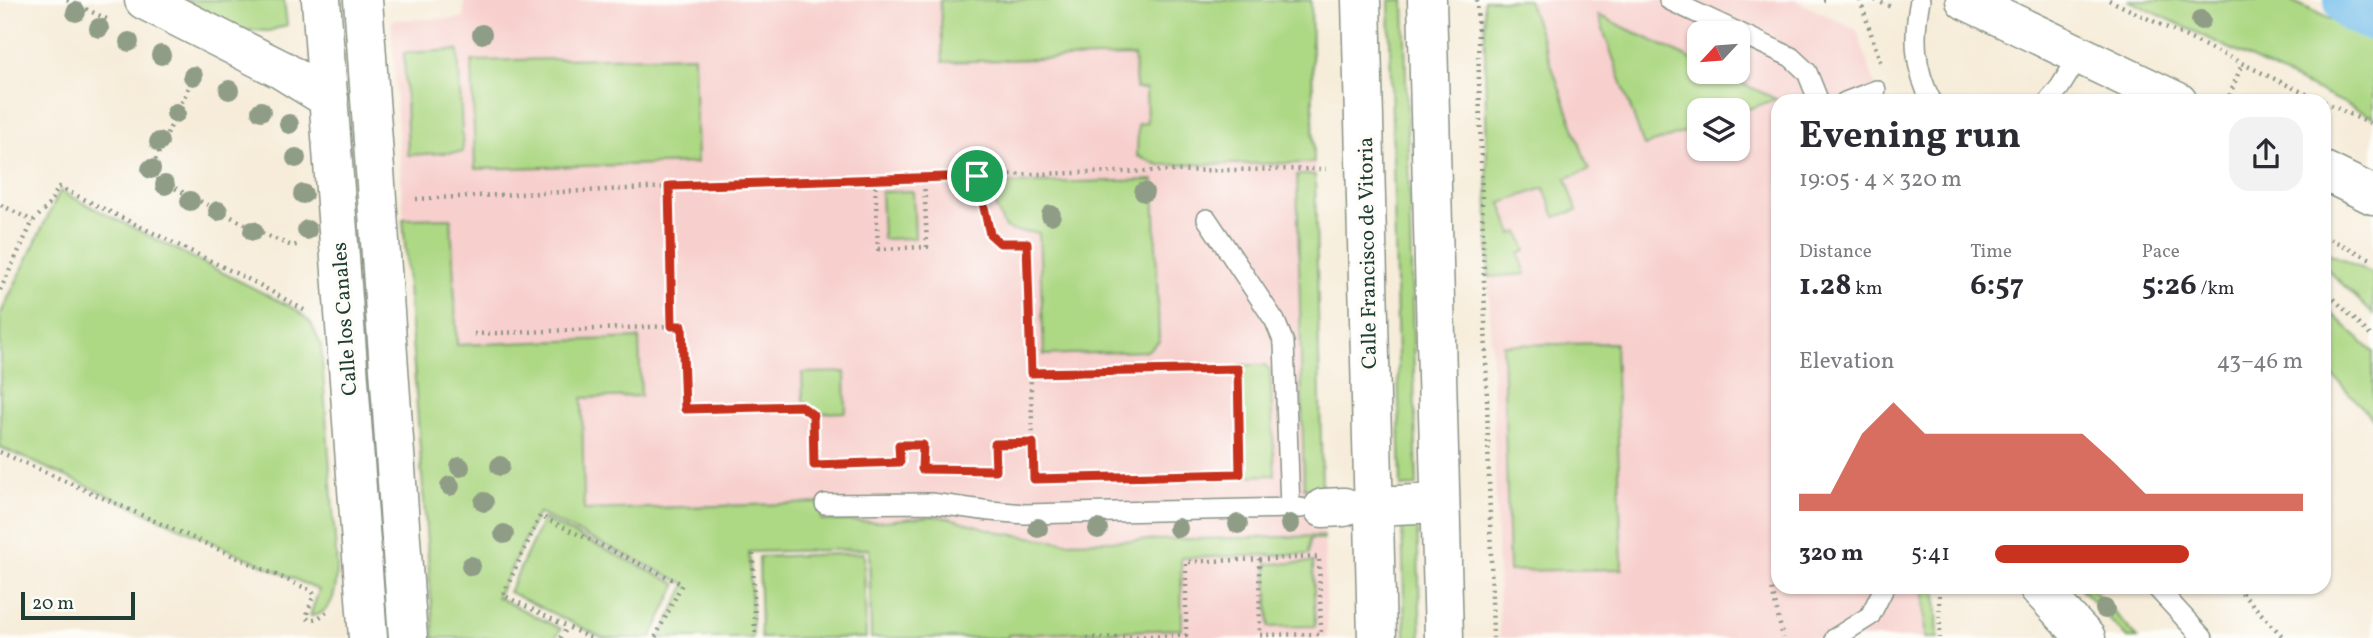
<!DOCTYPE html>
<html lang="en">
<head>
<meta charset="utf-8">
<style>
  :root { --surface:#fff; --page:#f2f2f3; --text:#2b2b33; --muted:#7c7c81; --accent:#c8321e }
  body { margin:0; font-family:Vollkorn,serif; background:var(--page); color:var(--text); height:100vh; display:flex; flex-direction:column; font-size:26px; white-space:nowrap }
  * { box-sizing:border-box; margin:0 }
  p { font-size:23px; color:var(--muted) }
  .icon { flex:none; width:38px; height:38px; fill:none; stroke:currentColor; stroke-width:2; stroke-linecap:round; stroke-linejoin:round }
  .map { position:relative; flex:1; overflow:hidden }
  .panel { position:absolute; left:1771px; top:94px; width:560px; height:500px; display:flex; flex-direction:column; background:var(--surface); border-radius:21px; box-shadow:0 2px 5px #0004 }
  .panel>* { flex:none }
  .needle { width:46px; rotate:244deg }
  .buttons { position:absolute; left:1687px; top:21px; display:grid; gap:14px }
  .buttons a { display:grid; place-items:center; width:63px; height:63px; border-radius:14px; background:var(--surface); box-shadow:0 2px 5px #0004; font-size:35px }
  .scale { position:absolute; left:21px; bottom:18px; width:114px; box-sizing:border-box; padding-left:7px; border:4px solid #1f3d34; border-top:0; font-size:19px; line-height:24px; white-space:nowrap; color:#1f3d34; -webkit-text-stroke:5px #fdfcf7; paint-order:stroke }
  .pin { position:absolute; display:grid; place-items:center; width:60px; height:60px; color:#fff; margin:-30px; border:4px solid #fff; border-radius:50%; box-shadow:0 2px 7px #0007 }
  .round { display:grid; place-items:center; flex:none; width:74px; height:74px; border-radius:21px; background:var(--page) }
  .headline { display:flex; align-items:center; justify-content:space-between; height:119px; padding:0 28px }
  h1 { font-size:38px; font-weight:700; line-height:52px }
  .stats { display:grid; grid-template-columns:repeat(3,1fr); gap:10px; height:119px; padding:7px 28px }
  .stats div { display:grid; align-content:center }
  .stats b { font-size:30px; font-weight:700 }
  .stats small { font-size:19px; font-weight:400 }
  .stats p { font-size:19px }
  .chart { height:196px; padding:14px 28px }
  .chart p { display:flex; justify-content:space-between }
  .chart svg { width:100%; height:126px; margin-top:7px; fill:var(--accent); opacity:.7 }
  ul { padding:0 28px; list-style:none; font-size:23px }
  li { display:grid; grid-template-columns:112px 84px 1fr; align-items:center; height:52px }
  li i { height:18px; border-radius:9px; background:var(--accent) }
  .map>svg:first-child { display:block }
  .built { fill:#f7d0cd; fill-rule:evenodd }
  .green { fill:#add884; stroke:#668a5c; stroke-width:2 }
  .lines { fill:none; stroke-linecap:round; stroke-linejoin:round }
  .river { stroke:#72bdeb; stroke-width:68 }
  .service-casing { stroke:#8a9486; stroke-width:22 }
  .minor-casing { stroke:#8a9486; stroke-width:41 }
  .path { stroke:#8a9486; stroke-width:4.5; stroke-dasharray:2 5; stroke-linecap:butt }
  .service { stroke:#fff; stroke-width:19 }
  .minor { stroke:#fff; stroke-width:38 }
  .tree { fill:#8f9d87 }
  .route-casing { stroke:#fff; stroke-width:14 }
  .route { stroke:#c8321e; stroke-width:9 }
  .labels { text-anchor:middle; stroke-width:7; stroke-linejoin:round; paint-order:stroke }
  .street-label { font-size:21px; fill:#1f3d34; stroke:#fdfcf7 }
</style>
</head>
<body>
<div class="map">
<svg width="2373" height="638" viewBox="0 0 2373 638">
  <rect width="100%" height="100%" fill="#fdfcf7"/>
  <filter id="ink" filterUnits="userSpaceOnUse"><feTurbulence type="fractalNoise" baseFrequency=".0143" numOctaves="2"/><feDisplacementMap in="SourceGraphic" scale="14" xChannelSelector="R" yChannelSelector="G"/><feConvolveMatrix kernelMatrix="1 2 1 2 8 2 1 2 1" color-interpolation-filters="sRGB"/></filter>
  <filter id="wash" filterUnits="userSpaceOnUse"><feTurbulence type="fractalNoise" baseFrequency=".00686" numOctaves="4" result="noise"/><feDisplacementMap in="SourceGraphic" scale="28" xChannelSelector="R" yChannelSelector="G"/><feGaussianBlur stdDeviation="1.57" result="paint"/><feColorMatrix in="noise" values="0 0 0 0 0 0 0 0 0 0 0 0 0 0 0 0 0 1.4 0 .05"/><feComposite in="paint" operator="in"/></filter>
  <g filter="url(#wash)">
    <rect width="100%" height="100%" fill="#f6ecd9"/>
    <g class="built">
      <polygon points="464,0 1311,0 1327,638 871,638 868,549 749,553 752,616 419,457 391,20 464,18"/>
      <path d="M1484,0h311l62,30 23,71 -102,1v486h146l1,50h-425l-11,-361zM1699,33h39v39h-39zM1699,110h39v39h-39z"/>
    </g>
    <g class="green">
      <polygon points="171,0 284,0 287,25 269,31 244,30"/>
      <polygon points="940,0 1311,0 1314,163 1159,165 1137,156 1138,124 1147,123 1146,89 1136,89 1134,56 943,62"/>
      <polygon points="1389,0 1404,0 1417,486 1401,487"/>
      <polygon points="1484,0 1528,0 1589,170 1566,178 1577,210 1555,217 1544,188 1501,203 1512,234 1519,232 1526,251 1519,254 1526,274 1489,277"/>
      <polygon points="2128,0 2290,0 2373,40 2373,117"/>
      <polygon points="1598,15 1699,63 1699,72 1717,72 1776,99 1738,113 1738,110 1699,110 1699,127 1644,146"/>
      <polygon points="458,50 463,152 408,155 404,53"/>
      <polygon points="694,56 697,163 475,169 472,61"/>
      <polygon points="1297,175 1315,175 1322,488 1304,488"/>
      <polygon points="1154,180 1159,341 1147,351 1044,355 1039,233 1014,231 1005,228 995,205 993,184"/>
      <path d="M60,191l237,119 14,13 10,22 16,221c0,19 -2,49 -27,50l9,-26 -319,-143v-132z"/>
      <polygon points="913,191 915,238 883,239 881,192"/>
      <polygon points="451,218 457,345 639,338 641,396 582,398 584,510 821,503 822,520 875,522 932,516 950,518 1002,533 1064,542 1324,536 1324,539 1310,539 1309,554 1181,558 1182,629 1008,635 1008,638 871,638 869,549 749,552 753,638 660,638 686,584 538,513 497,597 561,629 555,638 434,638 403,219"/>
      <polygon points="2324,251 2373,274 2373,314 2324,266"/>
      <polygon points="2324,306 2373,352 2373,419 2324,366"/>
      <polygon points="1615,343 1622,569 1509,571 1503,345"/>
      <polygon points="1240,365 1265,365 1270,370 1275,475 1242,476"/>
      <polygon points="845,372 846,412 818,413 803,401 802,373"/>
      <polygon points="543,519 677,584 651,638 603,638 509,592"/>
      <polygon points="1417,521 1421,638 1405,638 1402,522"/>
      <polygon points="864,553 866,638 761,638 759,557"/>
      <polygon points="1313,562 1315,626 1269,627 1267,564"/>
      <polygon points="1924,588 1936,588 1938,638 1925,638"/>
      <polygon points="2080,588 2091,588 2138,638 2127,638"/>
    </g>
    <g class="lines">
      <polyline class="river" points="2358,0 2373,7"/>
    </g>
  </g>
  <g filter="url(#ink)">
    <g class="lines">
      <defs>
        <g id="service">
          <polyline points="1669,0 1791,57 1807,72 1819,102"/>
          <path d="M1920,0c-7,36 -6,69 12,102"/>
          <polyline points="1845,102 1876,90"/>
          <polyline points="2048,102 2060,87 2080,55"/>
          <polyline points="1207,219 1275,321 1284,343 1290,508 1301,508"/>
          <polyline points="825,504 931,503 990,511 1025,514 1290,508"/>
          <polyline points="2157,588 2203,638"/>
          <polyline points="1835,638 1870,616 1884,588"/>
        </g>
        <g id="minor">
          <polyline points="144,0 282,70 329,99"/>
          <polyline points="321,0 368,638"/>
          <polyline points="363,0 408,638"/>
          <polyline points="1361,0 1377,638"/>
          <polyline points="1427,0 1444,638"/>
          <polyline points="1965,0 2178,102"/>
          <polyline points="2324,171 2373,195"/>
          <polyline points="1373,506 1440,503"/>
          <polyline points="1323,508 1344,507"/>
          <polyline points="2039,588 2086,638"/>
        </g>
      </defs>
      <use href="#service" class="service-casing"/>
      <use href="#minor" class="minor-casing"/>
      <g class="path">
        <polyline points="67,0 111,21"/>
        <polyline points="1477,0 1493,638"/>
        <polyline points="1823,0 1827,0"/>
        <polyline points="1860,0 1881,64"/>
        <polyline points="1875,0 1891,7"/>
        <polyline points="2109,0 2323,102"/>
        <polyline points="197,69 153,165 159,180 268,236 292,246 300,244"/>
        <polyline points="2227,102 2242,64"/>
        <polyline points="2324,102 2373,125"/>
        <polyline points="977,175 990,234 1001,243 1026,243 1034,479 1240,474 1238,369 1031,373"/>
        <polyline points="875,179 878,249 927,247 924,178"/>
        <polyline points="669,186 672,326 682,326 685,409 801,406 812,415 814,465 899,462 899,445 923,445 922,469 996,470 995,444 1033,443"/>
        <path d="M416,199c303,-15 607,-28 910,-30"/>
        <polyline points="1,205 33,221"/>
        <polyline points="2324,236 2373,260"/>
        <polyline points="2324,289 2373,338"/>
        <polyline points="0,290 33,221 47,207 59,187 258,284 304,310"/>
        <polyline points="474,334 672,326"/>
        <polyline points="0,452 312,591 314,594 306,617 309,620 318,618 327,612"/>
        <polyline points="753,554 755,638"/>
        <polyline points="1778,587 1772,589 1783,638"/>
        <polyline points="1939,588 1940,638"/>
        <polyline points="2237,588 2284,638"/>
        <polyline points="560,638 568,627"/>
        <polyline points="590,638 503,595 540,516 682,584 655,638"/>
        <polyline points="1087,638 1186,635 1186,562 1319,557 1321,634 1260,635 1259,559"/>
      </g>
      <use href="#service" class="service"/>
      <use href="#minor" class="minor"/>
    </g>
    <g class="tree">
      <circle cx="76" cy="12" r="10"/>
      <circle cx="2201" cy="20" r="10"/>
      <circle cx="99" cy="28" r="10"/>
      <circle cx="482" cy="34" r="10"/>
      <circle cx="129" cy="42" r="10"/>
      <circle cx="161" cy="55" r="10"/>
      <circle cx="193" cy="76" r="10"/>
      <circle cx="229" cy="90" r="10"/>
      <circle cx="261" cy="111" r="10"/>
      <circle cx="176" cy="113" r="10"/>
      <circle cx="289" cy="124" r="10"/>
      <circle cx="159" cy="142" r="10"/>
      <circle cx="296" cy="158" r="10"/>
      <circle cx="151" cy="169" r="10"/>
      <circle cx="165" cy="185" r="10"/>
      <circle cx="1144" cy="192" r="10"/>
      <circle cx="303" cy="194" r="10"/>
      <circle cx="190" cy="201" r="10"/>
      <circle cx="218" cy="211" r="10"/>
      <circle cx="1051" cy="215" r="10"/>
      <circle cx="307" cy="230" r="10"/>
      <circle cx="253" cy="231" r="10"/>
      <circle cx="500" cy="466" r="10"/>
      <circle cx="460" cy="467" r="10"/>
      <circle cx="450" cy="486" r="10"/>
      <circle cx="484" cy="502" r="10"/>
      <circle cx="1238" cy="524" r="10"/>
      <circle cx="1290" cy="524" r="10"/>
      <circle cx="1038" cy="528" r="10"/>
      <circle cx="1178" cy="528" r="10"/>
      <circle cx="1098" cy="529" r="10"/>
      <circle cx="504" cy="534" r="10"/>
      <circle cx="471" cy="566" r="10"/>
      <circle cx="2105" cy="609" r="10"/>
    </g>
  </g>
  <g class="lines" filter="url(#ink)">
    <defs>
      <polygon id="route" points="977,176 990,234 1000,243 1027,243 1031,373 1238,369 1240,474 1034,479 1033,443 995,444 996,470 922,469 923,445 899,445 900,462 814,465 813,415 801,406 685,409 682,326 672,326 669,186"/>
    </defs>
    <use href="#route" class="route-casing"/>
    <use href="#route" class="route"/>
  </g>
  <g class="labels">
    <g class="street-label">
      <text transform="translate(1367 253) rotate(-91)" y="7">Calle Francisco de Vitoria</text>
      <text transform="translate(344 319) rotate(-94)" y="7">Calle los Canales</text>
    </g>
  </g>
</svg>
<div class="buttons">
<a><svg class="needle" viewBox="-14 -14 28 28"><path d="M0-13l5 13h-10z" fill="#e53935"/><path d="M0 13l5-13h-10z" fill="#7c7c81"/></svg></a>
<a><svg class="icon" aria-label="layers" viewBox="0 0 24 24"><path d="M12 4l9 5-9 5-9-5zM3 14l9 5 9-5"/></svg></a>
</div>
<div class="scale">20 m</div>
<div class="pin" style="left:977px;top:176px;background:#1e9e55"><svg class="icon" aria-label="arrive" viewBox="0 0 24 24"><path d="M6 21V4h12l-3 4 3 4H6"/></svg></div>
<section class="panel">
<div class="headline"><div><h1>Evening run</h1><p>19:05 · 4 × 320 m</p></div><a class="round"><svg class="icon" aria-label="share" viewBox="0 0 24 24"><path d="M12 15V3M7 8l5-5 5 5M5 13v7h14v-7"/></svg></a></div>
<div class="stats">
<div><p>Distance</p><b>1.28<small> km</small></b></div>
<div><p>Time</p><b>6:57</b></div>
<div><p>Pace</p><b>5:26<small> /km</small></b></div>
</div>
<div class="chart"><p><span>Elevation</span>43–46 m</p>
<svg viewBox="0 0 160 44" preserveAspectRatio="none"><path d="M0 44V38L10 38L20 17L30 6L40 17L50 17L60 17L70 17L80 17L90 17L100 27L110 38L120 38L130 38L140 38L150 38L160 38V44z"/></svg>
</div>
<ul>
<li><b>320 m</b>5:41<i style="width:63%"></i></li>
</ul>
</section>
</div>
</body>
</html>
